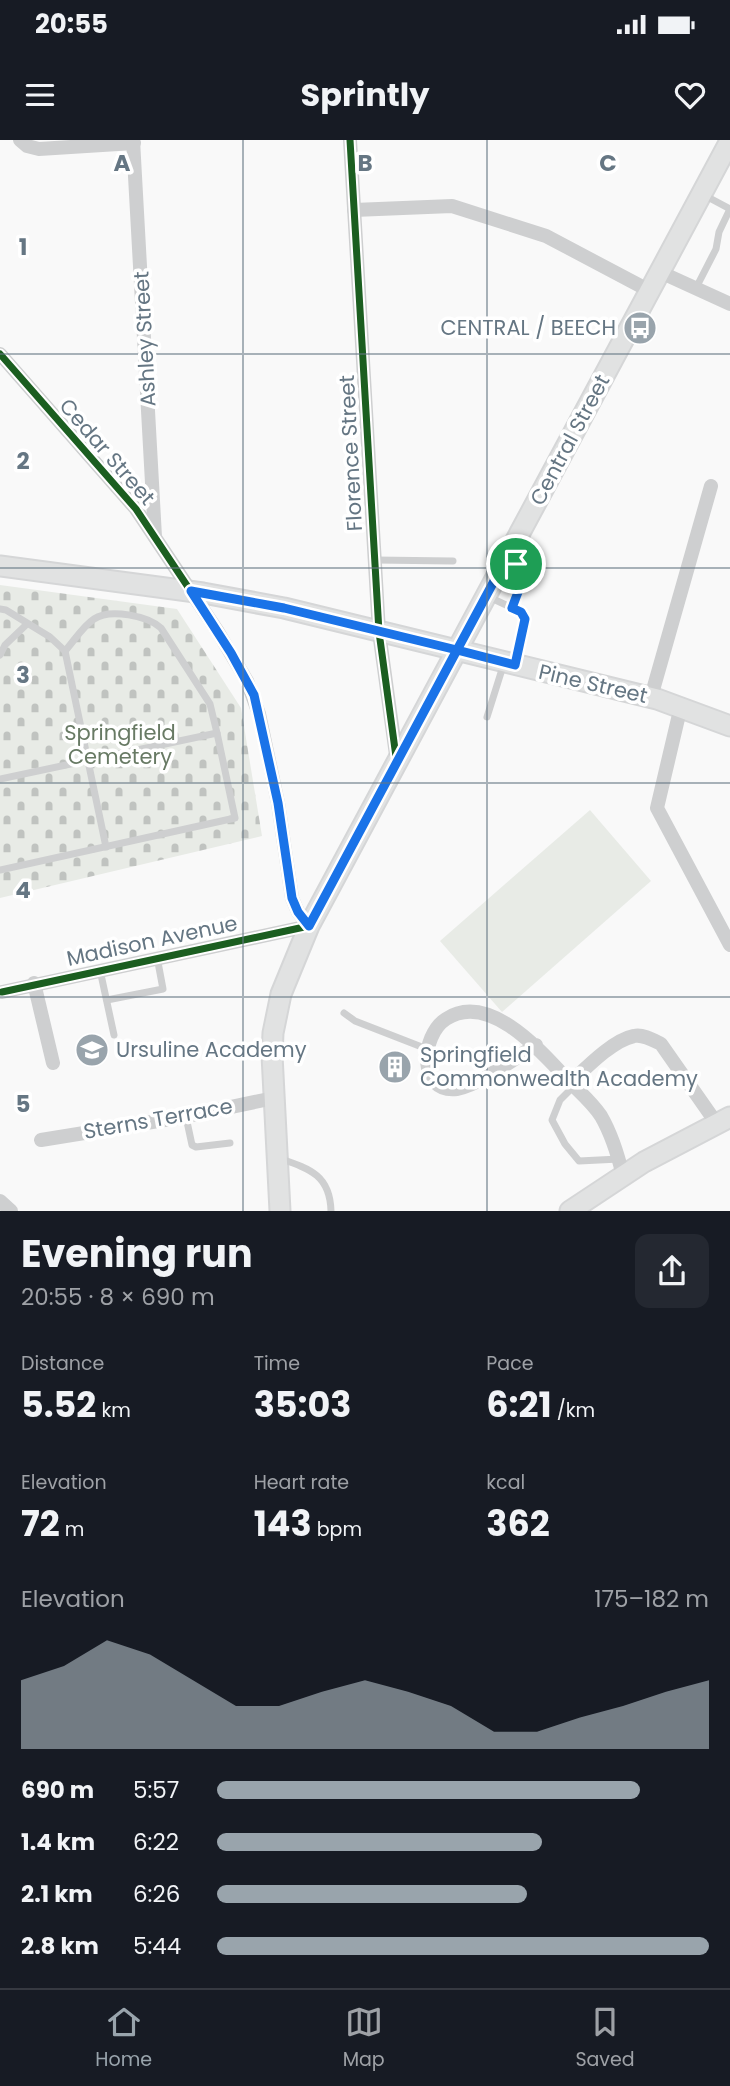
<!DOCTYPE html>
<html lang="en">
<head>
<meta charset="utf-8">
<style>
  :root { --surface:#171b24; --page:#242831; --text:#f1f3f6; --muted:#9ea1a6; --line:#363941; --accent:#99a4ac }
  body { margin:0; font-family:Poppins,sans-serif; background:var(--page); color:var(--text); height:100vh; display:flex; flex-direction:column; font-size:26px; white-space:nowrap }
  * { box-sizing:border-box; margin:0 }
  p { font-size:23px; color:var(--muted) }
  .icon { flex:none; width:38px; height:38px; fill:none; stroke:currentColor; stroke-width:2; stroke-linecap:round; stroke-linejoin:round }
  .map { position:relative; height:1071px; overflow:hidden }
  .sheet { display:flex; flex-direction:column; background:var(--surface); flex:1 }
  .sheet>* { flex:none }
  .pin { position:absolute; display:grid; place-items:center; width:60px; height:60px; color:#fff; margin:-30px; border:4px solid #fff; border-radius:50%; box-shadow:0 2px 7px #0007 }
  .round { display:grid; place-items:center; flex:none; width:74px; height:74px; border-radius:14px; background:var(--page) }
  .headline { display:flex; align-items:center; justify-content:space-between; height:119px; padding:0 21px }
  h1 { font-size:38px; font-weight:700; line-height:52px }
  .stats { display:grid; grid-template-columns:repeat(3,1fr); gap:10px; height:119px; padding:7px 21px }
  .stats div { display:grid; align-content:center }
  .stats b { font-size:35px; font-weight:700 }
  .stats small { font-size:19px; font-weight:400 }
  .stats p { font-size:19px }
  .chart { height:196px; padding:14px 21px }
  .chart p { display:flex; justify-content:space-between }
  .chart svg { width:100%; height:126px; margin-top:7px; fill:var(--accent); opacity:.7 }
  ul { padding:0 21px; list-style:none; font-size:23px }
  li { display:grid; grid-template-columns:112px 84px 1fr; align-items:center; height:52px }
  li i { height:18px; border-radius:9px; background:var(--accent) }
  .status { display:flex; justify-content:space-between; align-items:center; height:49px; padding:0 35px; background:var(--surface); direction:ltr }
  .status svg { height:19px; fill:currentColor }
  header { display:flex; justify-content:space-between; align-items:center; height:91px; padding:0 21px; background:var(--surface); font-size:32px; font-weight:700 }
  .dock { display:flex; justify-content:space-around; align-items:center; height:98px; border-top:2px solid var(--line); background:var(--surface); font-size:19px; color:var(--muted) }
  .dock a { display:grid; justify-items:center; gap:4px }
  .dock .active { color:var(--accent) }
  .map>svg:first-child { display:block }
  .cemetery { fill:url(#cemetery-stones) }
  .garden { fill:#e8ebe6 }
  .lines { fill:none; stroke-linecap:round; stroke-linejoin:round }
  .secondary-casing { stroke:#d5d6d7; stroke-width:23 }
  .service { stroke:#cecfd0; stroke-width:7 }
  .minor { stroke:#cecfd0; stroke-width:14 }
  .secondary { stroke:#e1e2e2; stroke-width:19 }
  .cycleway-casing { stroke:#fff; stroke-width:11 }
  .cycleway { stroke:#1b5e20; stroke-width:7 }
  .route-casing { stroke:#fff; stroke-width:14 }
  .route { stroke:#1a73e8; stroke-width:9 }
  .grid { fill:none; stroke:#657683; stroke-width:2; stroke-opacity:0.55 }
  .labels { text-anchor:middle; stroke-width:7; stroke-linejoin:round; paint-order:stroke }
  .poi-label { font-size:21px; fill:#657683; stroke:#fff; text-anchor:start }
  .street-label { font-size:21px; fill:#657683; stroke:#fff }
  .park-label { font-size:21px; fill:#687a64; stroke:#fff }
  .grid-label { font-size:23px; text-anchor:middle; font-weight:bold; fill:#657683; stroke:#fff; stroke-width:7; stroke-linejoin:round; paint-order:stroke }
</style>
</head>
<body>
<div class="status"><b>20:55</b><svg viewBox="0 0 49 12"><path d="M0 12V9h3v3zM5 12V6h3v6zM10 12V3h3v9zM15 12V0h3v12zM26 1h20v11H26zM47 4h2v5h-2z"/></svg></div>
<header><svg class="icon" aria-label="menu" viewBox="0 0 24 24"><path d="M4 6h16M4 12h16M4 18h16"/></svg>Sprintly<svg class="icon" aria-label="heart" viewBox="0 0 24 24"><path d="M12 20l-8-8c-3-5 5-10 8-4 3-6 11-1 8 4z"/></svg></header>
<div class="map">
<svg width="730" height="1071" viewBox="0 0 730 1071">
  <defs>
    <pattern id="cemetery-stones" width="16" height="16" patternUnits="userSpaceOnUse" patternTransform="scale(1.75)"><rect width="16" height="16" fill="#e8ebe6"/><path d="M2 7V4a2 2 0 0 1 4 0v3zM10 15v-3a2 2 0 0 1 4 0v3z" fill="#c0c3c0"/></pattern>
  </defs>
  <rect width="100%" height="100%" fill="#f9f9f9"/>
  <polygon class="cemetery" points="0,445 177,469 241,568 262,696 0,758"/>
  <polygon class="garden" points="590,670 651,741 502,872 440,801"/>
  <g class="lines">
    <defs>
      <g id="secondary">
        <polyline points="0,426 203,453 284,468 657,559 730,586"/>
        <polyline points="280,1071 272,915 273,893 281,854 309,786 730,1"/>
        <polyline points="570,1071 644,1022 730,977"/>
      </g>
    </defs>
    <use href="#secondary" class="secondary-casing"/>
    <g class="service">
      <polyline points="702,54 730,69"/>
      <polyline points="696,148 716,109 719,92 730,69"/>
      <polyline points="507,418 526,431 512,468"/>
      <polyline points="375,420 453,421"/>
      <polyline points="489,457 521,472 525,479 515,524"/>
      <path d="M0,469l6,1 44,27 15,14c9,-10 18,-25 29,-32 16,-11 54,-3 67,9l49,76 7,29"/>
      <polyline points="65,511 106,707"/>
      <polyline points="0,515 5,505 27,484"/>
      <polyline points="487,577 504,523"/>
      <polyline points="0,639 217,593 235,678 0,730"/>
      <polyline points="100,830 114,895"/>
      <polyline points="107,860 163,849 157,817"/>
      <polyline points="344,873 355,881 427,909"/>
      <polyline points="574,946 560,960 552,980 565,1004 579,1021 619,1019"/>
      <polyline points="186,977 192,1005 196,1007 230,1003"/>
      <path d="M281,1019c30,10 49,17 50,52"/>
    </g>
    <g class="minor">
      <polyline points="20,0 27,6 39,9 134,3"/>
      <polyline points="133,0 155,397"/>
      <polyline points="350,0 379,492 397,622"/>
      <polyline points="354,70 452,66 546,96 650,151"/>
      <polyline points="660,132 730,164"/>
      <polyline points="0,214 136,369 218,492 247,541 259,574 278,663 292,758 298,772 309,786 2,852"/>
      <polyline points="651,557 711,346"/>
      <polyline points="681,566 657,668 730,805"/>
      <polyline points="34,843 53,923"/>
      <path d="M536,905c-19,12 -58,41 -79,44 -39,5 -37,-53 -11,-70 42,-28 94,31 119,58 12,13 26,24 36,39 11,19 17,39 22,60"/>
      <path d="M570,943c16,-15 43,-43 64,-47 9,-2 19,4 27,8l56,80"/>
      <polyline points="41,1000 183,977 274,958"/>
      <polyline points="0,1061 11,1071"/>
    </g>
    <use href="#secondary" class="secondary"/>
    <defs>
      <g id="cycleway">
        <polyline points="350,0 379,492 397,624"/>
        <polyline points="0,214 136,369 218,492 247,541 259,574 278,663 292,758 298,772 309,786 2,852"/>
      </g>
    </defs>
    <use href="#cycleway" class="cycleway-casing"/>
    <use href="#cycleway" class="cycleway"/>
  </g>
  <g class="lines">
    <defs>
      <polyline id="route" points="516,424 507,417 457,510 284,468 191,451 231,513 254,555 278,663 292,758 298,772 309,786 457,510 515,525 525,479 521,472 512,468 526,431 516,424"/>
    </defs>
    <use href="#route" class="route-casing"/>
    <use href="#route" class="route"/>
  </g>
  <path class="grid" d="M243,0v1071M487,0v1071M0,214h730M0,428h730M0,643h730M0,857h730"/>
  <defs>
    <symbol id="bus-disc" viewBox="-11 -11 22 22"><circle r="9.5" fill="#99a4ac" stroke="#fff"/><path d="M-5-6H5V4H4V6H2V4H-2V6H-4V4H-5ZM-3.5-4V0h7V-4ZM-3.5 1.2v1.5H-2V1.2ZM2 1.2v1.5H3.5V1.2Z" fill="#fff"/></symbol>
    <symbol id="school-disc" viewBox="-11 -11 22 22"><circle r="9.5" fill="#99a4ac" stroke="#fff"/><path d="M0-5L7-2L0 1L-7-2ZM-4 1L0 2.5L4 1V4Q0 6-4 4Z" fill="#fff"/></symbol>
    <symbol id="building-disc" viewBox="-11 -11 22 22"><circle r="9.5" fill="#99a4ac" stroke="#fff"/><path d="M-4-6H4V6H1V3H-1V6H-4ZM-2.5-4.3h1.7v1.8h-1.7ZM.8-4.3h1.7v1.8H.8ZM-2.5-1h1.7V.8h-1.7ZM.8-1h1.7V.8H.8Z" fill="#fff"/></symbol>
  </defs>
  <g fill-rule="evenodd">
    <use href="#bus-disc" x="621" y="169" width="38" height="38"/>
    <use href="#school-disc" x="73" y="891" width="38" height="38"/>
    <use href="#building-disc" x="376" y="908" width="38" height="38"/>
  </g>
  <g class="labels">
    <g class="poi-label">
      <text x="616" y="195" text-anchor="end">CENTRAL / BEECH</text>
      <text x="116" y="917">Ursuline Academy</text>
      <text x="420" y="922">Springfield<tspan x="420" dy="24">Commonwealth Academy</tspan></text>
    </g>
    <g class="street-label">
      <text transform="translate(145 199) rotate(-93)" y="7">Ashley Street</text>
      <text transform="translate(570 300) rotate(-62)" y="7">Central Street</text>
      <text transform="translate(107 312) rotate(49)" y="7">Cedar Street</text>
      <text transform="translate(351 313) rotate(-93)" y="7">Florence Street</text>
      <text transform="translate(593 544) rotate(13)" y="7">Pine Street</text>
      <text transform="translate(152 801) rotate(-12)" y="7">Madison Avenue</text>
      <text transform="translate(158 979) rotate(-10)" y="7">Sterns Terrace</text>
    </g>
    <g class="park-label">
      <text x="120" y="600">Springfield<tspan x="120" dy="24">Cemetery</tspan></text>
    </g>
  </g>
  <g class="grid-label">
    <text x="122" y="31">A</text>
    <text x="365" y="31">B</text>
    <text x="608" y="31">C</text>
    <text x="23" y="115">1</text>
    <text x="23" y="329">2</text>
    <text x="23" y="543">3</text>
    <text x="23" y="758">4</text>
    <text x="23" y="972">5</text>
  </g>
</svg>
<div class="pin" style="left:516px;top:424px;background:#1e9e55"><svg class="icon" aria-label="arrive" viewBox="0 0 24 24"><path d="M6 21V4h12l-3 4 3 4H6"/></svg></div>
</div>
<section class="sheet">
<div class="headline"><div><h1>Evening run</h1><p>20:55 · 8 × 690 m</p></div><a class="round"><svg class="icon" aria-label="share" viewBox="0 0 24 24"><path d="M12 15V3M7 8l5-5 5 5M5 13v7h14v-7"/></svg></a></div>
<div class="stats">
<div><p>Distance</p><b>5.52<small> km</small></b></div>
<div><p>Time</p><b>35:03</b></div>
<div><p>Pace</p><b>6:21<small> /km</small></b></div>
</div>
<div class="stats">
<div><p>Elevation</p><b>72<small> m</small></b></div>
<div><p>Heart rate</p><b>143<small> bpm</small></b></div>
<div><p>kcal</p><b>362</b></div>
</div>
<div class="chart"><p><span>Elevation</span>175–182 m</p>
<svg viewBox="0 0 160 44" preserveAspectRatio="none"><path d="M0 44V20L10 15L20 6L30 11L40 20L50 29L60 29L70 24L80 20L90 24L100 29L110 38L120 38L130 33L140 29L150 24L160 20V44z"/></svg>
</div>
<ul>
<li><b>690 m</b>5:57<i style="width:86%"></i></li>
<li><b>1.4 km</b>6:22<i style="width:66%"></i></li>
<li><b>2.1 km</b>6:26<i style="width:63%"></i></li>
<li><b>2.8 km</b>5:44<i style="width:100%"></i></li>
</ul>
</section>
<nav class="dock">
<a class="active"><svg class="icon" aria-label="home" viewBox="0 0 24 24"><path d="M3 11l9-7 9 7M6 9v11h12V9"/></svg>Home</a>
<a><svg class="icon" aria-label="map" viewBox="0 0 24 24"><path d="M3 6l6-2 6 2 6-2v14l-6 2-6-2-6 2zM9 4v14M15 6v14"/></svg>Map</a>
<a><svg class="icon" aria-label="saved" viewBox="0 0 24 24"><path d="M7 4h10v16l-5-4-5 4z"/></svg>Saved</a>
</nav>
</body>
</html>
